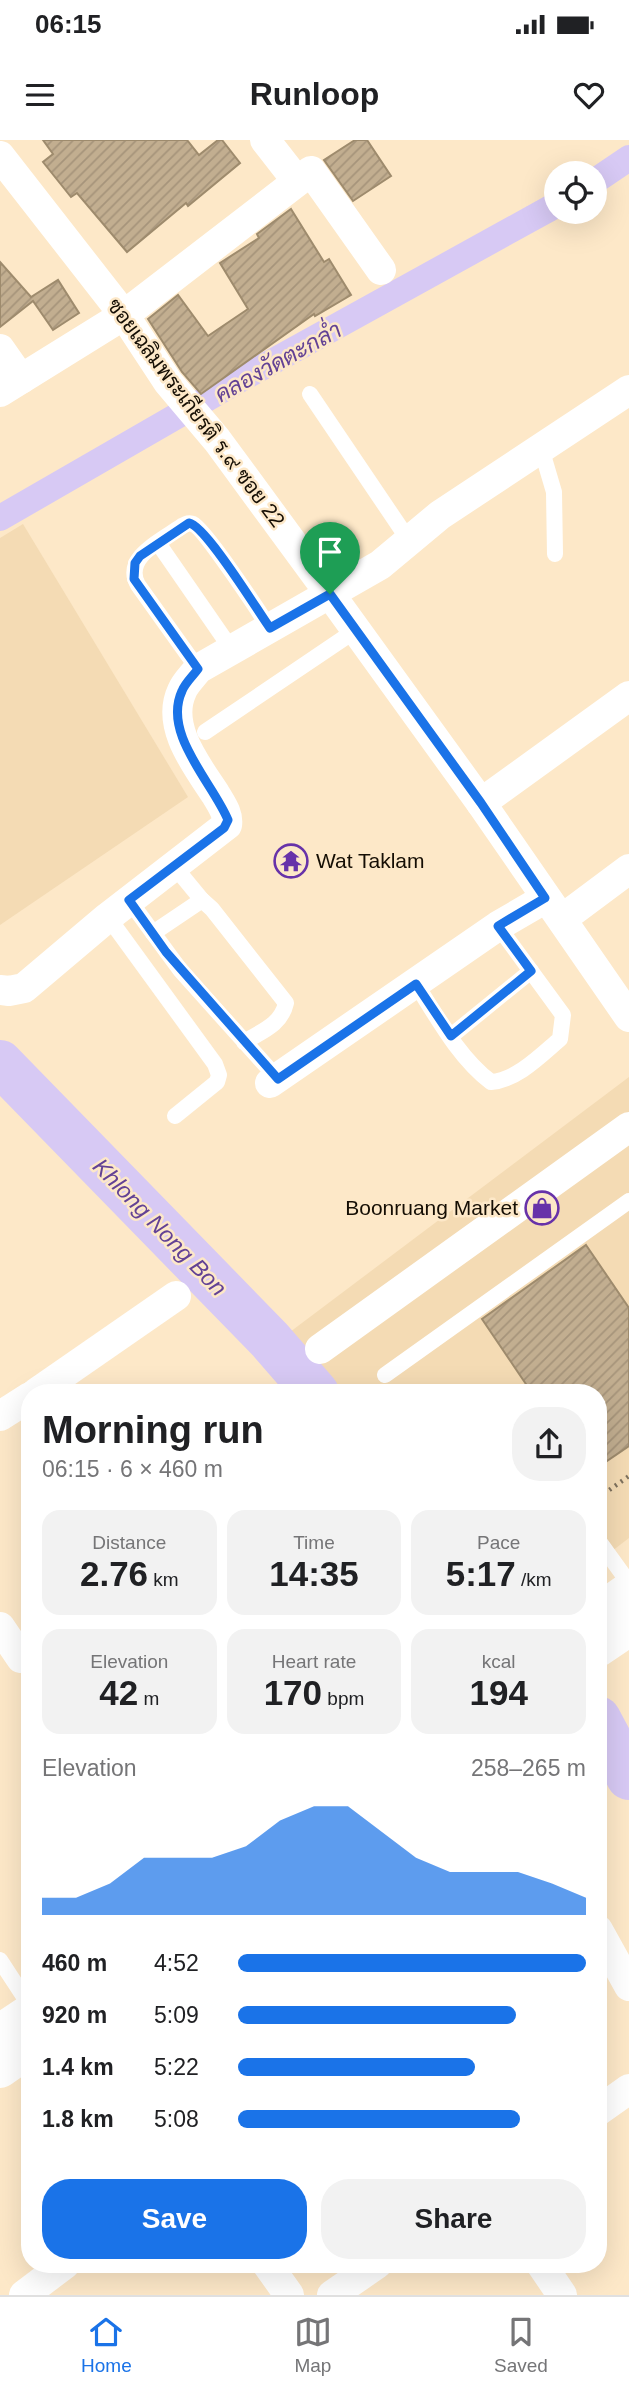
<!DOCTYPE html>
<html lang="en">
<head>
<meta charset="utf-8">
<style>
  :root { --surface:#fff; --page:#f2f2f2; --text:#202124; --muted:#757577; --line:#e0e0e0; --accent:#1a73e8 }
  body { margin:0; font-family:Helvetica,Sarabun,sans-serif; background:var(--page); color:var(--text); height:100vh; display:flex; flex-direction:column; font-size:26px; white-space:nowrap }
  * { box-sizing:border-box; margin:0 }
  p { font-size:23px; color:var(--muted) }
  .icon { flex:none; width:38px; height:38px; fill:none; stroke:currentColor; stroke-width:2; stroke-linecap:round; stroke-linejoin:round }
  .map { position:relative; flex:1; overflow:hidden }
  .side { position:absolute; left:21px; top:1244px; width:586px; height:889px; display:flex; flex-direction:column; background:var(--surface); border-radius:28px; box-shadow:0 7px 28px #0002 }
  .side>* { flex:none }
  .buttons { position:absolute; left:544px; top:21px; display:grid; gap:14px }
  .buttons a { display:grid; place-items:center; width:63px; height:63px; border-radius:50%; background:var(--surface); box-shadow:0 7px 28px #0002; font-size:35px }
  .pin { position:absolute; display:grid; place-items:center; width:60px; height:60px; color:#fff; margin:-72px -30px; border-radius:50% 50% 50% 0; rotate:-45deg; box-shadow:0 0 7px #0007 }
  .pin .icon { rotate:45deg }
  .round { display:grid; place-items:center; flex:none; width:74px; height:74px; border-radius:28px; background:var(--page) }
  .headline { display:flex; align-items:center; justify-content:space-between; height:119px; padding:0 21px }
  h1 { font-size:38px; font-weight:800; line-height:52px }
  .metrics { display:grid; grid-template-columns:repeat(3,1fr); gap:10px; height:119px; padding:7px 21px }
  .metrics div { display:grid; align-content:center; border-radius:18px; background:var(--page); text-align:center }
  .metrics b { font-size:35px; font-weight:800 }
  .metrics small { font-size:19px; font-weight:400 }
  .metrics p { font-size:19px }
  .chart { height:196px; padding:14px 21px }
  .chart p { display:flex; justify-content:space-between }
  .chart svg { width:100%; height:126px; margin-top:7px; fill:var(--accent); opacity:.7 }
  .action { display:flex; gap:14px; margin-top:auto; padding:14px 21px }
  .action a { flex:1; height:80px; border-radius:28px; background:var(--accent); color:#fff; font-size:28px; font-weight:800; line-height:80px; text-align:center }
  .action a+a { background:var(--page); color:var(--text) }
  ul { padding:0 21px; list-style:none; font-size:23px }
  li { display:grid; grid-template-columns:112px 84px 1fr; align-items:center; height:52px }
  li i { height:18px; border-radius:9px; background:var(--accent) }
  .status { display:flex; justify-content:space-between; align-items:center; height:49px; padding:0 35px; background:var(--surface); direction:ltr }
  .status svg { height:19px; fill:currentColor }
  header { display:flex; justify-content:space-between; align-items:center; height:91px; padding:0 21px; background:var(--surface); font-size:32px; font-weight:800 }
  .tabs { display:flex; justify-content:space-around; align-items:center; height:98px; border-top:2px solid var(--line); background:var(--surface); font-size:19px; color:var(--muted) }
  .tabs a { display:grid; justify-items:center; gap:4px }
  .tabs .current { color:var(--accent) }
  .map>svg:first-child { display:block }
  .built { fill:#f4dbb4 }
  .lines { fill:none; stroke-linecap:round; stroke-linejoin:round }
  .canal { stroke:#d7c9f4; stroke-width:26 }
  .river { stroke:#d7c9f4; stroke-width:46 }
  .building { fill:url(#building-hatch); stroke:#9e8b6d; stroke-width:2 }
  .path { stroke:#7e715d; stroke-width:4.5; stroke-dasharray:2 5; stroke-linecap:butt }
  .lane { stroke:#fff; stroke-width:16 }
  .street { stroke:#fff; stroke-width:30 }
  .secondary { stroke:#fff; stroke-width:38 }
  .route-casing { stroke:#fff; stroke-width:14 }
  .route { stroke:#1a73e8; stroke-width:9 }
  .labels { text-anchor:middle; stroke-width:5; stroke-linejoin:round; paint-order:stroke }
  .street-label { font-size:21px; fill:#150e04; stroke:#fde8c8 }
  .poi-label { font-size:21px; fill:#150e04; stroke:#fde8c8; text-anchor:start }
  .water-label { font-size:23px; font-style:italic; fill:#634295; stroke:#fde8c8 }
</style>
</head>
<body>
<div class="status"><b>06:15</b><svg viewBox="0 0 49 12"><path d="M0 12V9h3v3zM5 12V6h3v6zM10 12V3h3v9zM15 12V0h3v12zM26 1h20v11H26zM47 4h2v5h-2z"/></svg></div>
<header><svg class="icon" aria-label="menu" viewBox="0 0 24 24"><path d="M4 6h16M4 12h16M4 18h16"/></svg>Runloop<svg class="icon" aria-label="heart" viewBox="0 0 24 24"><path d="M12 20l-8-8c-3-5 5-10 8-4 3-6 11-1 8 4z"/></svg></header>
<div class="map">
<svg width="629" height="2155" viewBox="0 0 629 2155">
  <defs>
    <pattern id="building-hatch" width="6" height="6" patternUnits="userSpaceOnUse" patternTransform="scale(1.75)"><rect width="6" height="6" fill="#c2ae90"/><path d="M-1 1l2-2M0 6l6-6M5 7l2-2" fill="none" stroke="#a6947b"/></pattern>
  </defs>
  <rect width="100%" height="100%" fill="#fde8c8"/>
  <g class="built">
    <polygon points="23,384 188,657 0,785 0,398"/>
    <polygon points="629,937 629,1398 599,1421 598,1253 332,1253 282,1198"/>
  </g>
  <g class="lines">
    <g class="canal">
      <polyline points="595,41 629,18"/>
      <polyline points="0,378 241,239 556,65"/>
    </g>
    <g class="river">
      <polyline points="0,923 270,1200 316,1253"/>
      <polyline points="598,1579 629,1637"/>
    </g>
  </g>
  <g class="building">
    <polygon points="43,0 187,0 199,15 218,0 222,0 240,23 188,66 186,63 127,112 77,53 71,57 43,22 53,14"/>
    <polygon points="355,0 367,0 391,36 353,61 324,20"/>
    <polygon points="291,69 324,122 329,119 351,155 315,176 314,174 201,254 182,232 148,179 178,155 208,196 248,169 220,123 259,98 257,94"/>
    <polygon points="0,122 31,157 58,140 79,173 53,190 33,161 0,187"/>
    <polygon points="586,1105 629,1168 629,1306 598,1327 598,1253 532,1253 482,1179"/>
  </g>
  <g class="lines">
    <polyline class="path" points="598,1358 629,1336"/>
    <g class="lane">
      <polyline points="310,254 410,402"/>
      <polyline points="541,308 554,352 555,414"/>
      <polyline points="158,403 232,510"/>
      <path d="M198,529l-60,-84c-16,-28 26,-46 44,-59 4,-2 7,-4 11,-2 11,4 67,89 77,105"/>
      <polyline points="205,592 356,490"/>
      <polyline points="174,726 202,760"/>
      <polyline points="129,760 153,793"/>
      <polyline points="108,777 215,924 219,935 217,942 175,976"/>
      <path d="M416,844c21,33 43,74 75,98 26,-2 49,-26 69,-43l3,-24 -65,-89"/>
      <polyline points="451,896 531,831"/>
      <path d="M244,902c18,-11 37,-17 42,-39l-74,-94 -10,-9 -49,33 28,38 97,108"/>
      <polyline points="385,1235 629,1061"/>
      <polyline points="598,1400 629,1443"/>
      <polyline points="0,1820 30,1866"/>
    </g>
    <g class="street">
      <polyline points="265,0 297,41"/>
      <polyline points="0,16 124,175 168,242 217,300 330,454 481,663 629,877"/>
      <polyline points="0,209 21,239"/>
      <polyline points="0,252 124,175 311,31 381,130"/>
      <polyline points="481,663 629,556"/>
      <polyline points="562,779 629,729"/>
      <path d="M0,850l9,1 15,-3 84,-71 119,-92c2,-11 -6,-21 -11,-30 -18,-28 -51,-68 -34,-104 3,-8 11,-15 16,-22l182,-104 60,-50 189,-125"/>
      <polyline points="270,943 498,786 546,758"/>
      <polyline points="320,1209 629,987"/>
      <polyline points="36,1253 176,1156"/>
      <polyline points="0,1276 30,1257"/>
      <polyline points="0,1487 21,1518"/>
      <polyline points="598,1790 629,1846"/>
      <polyline points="598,1971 629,1949"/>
      <polyline points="267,2124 289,2155"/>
      <polyline points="541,2124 562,2155"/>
      <polyline points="24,2155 65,2124"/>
      <polyline points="332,2155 377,2124"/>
    </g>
    <g class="secondary">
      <polyline points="598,1473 629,1451"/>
      <polyline points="598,1508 629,1487"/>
      <polyline points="0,1893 30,1873"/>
      <polyline points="0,1929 30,1908"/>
    </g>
  </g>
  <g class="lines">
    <defs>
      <path id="route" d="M189,383c17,3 68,87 81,105l60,-34 151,209 64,95 -47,28 33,45 -80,65 -35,-52 -138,95 -112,-127 -37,-52 95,-72 4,-8c-15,-37 -66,-86 -46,-129 3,-8 11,-15 16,-22l-64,-90 1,-16 5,-7z"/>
    </defs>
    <use href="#route" class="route-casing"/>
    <use href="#route" class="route"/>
  </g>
  <defs>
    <symbol id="temple-ring" viewBox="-11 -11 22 22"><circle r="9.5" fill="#fde8c8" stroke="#6732a9" stroke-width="1.5"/><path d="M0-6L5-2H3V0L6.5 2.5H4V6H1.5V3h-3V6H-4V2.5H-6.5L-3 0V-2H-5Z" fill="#6732a9"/></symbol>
    <symbol id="shop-ring" viewBox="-11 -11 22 22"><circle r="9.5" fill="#fde8c8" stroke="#6732a9" stroke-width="1.5"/><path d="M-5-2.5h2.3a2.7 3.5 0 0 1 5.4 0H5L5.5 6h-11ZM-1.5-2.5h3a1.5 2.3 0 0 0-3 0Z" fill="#6732a9"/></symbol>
  </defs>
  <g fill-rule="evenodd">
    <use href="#temple-ring" x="272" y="702" width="38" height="38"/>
    <use href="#shop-ring" x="523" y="1049" width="38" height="38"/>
  </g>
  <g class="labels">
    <g class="street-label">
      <text transform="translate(196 273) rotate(53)" y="7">ซอยเฉลิมพระเกียรติ ร.๙ ซอย 22</text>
    </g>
    <g class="poi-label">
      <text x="316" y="728">Wat Taklam</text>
      <text x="518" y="1075" text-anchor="end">Boonruang Market</text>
    </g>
    <g class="water-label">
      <text transform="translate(278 222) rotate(-29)" y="8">คลองวัดตะกล่ำ</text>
      <text transform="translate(160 1087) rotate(46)" y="8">Khlong Nong Bon</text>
    </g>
  </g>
</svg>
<div class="buttons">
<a><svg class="icon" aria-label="locate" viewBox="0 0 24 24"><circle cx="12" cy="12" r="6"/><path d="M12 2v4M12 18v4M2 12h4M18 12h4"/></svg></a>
</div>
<div class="pin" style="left:330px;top:454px;background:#1e9e55"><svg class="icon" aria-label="arrive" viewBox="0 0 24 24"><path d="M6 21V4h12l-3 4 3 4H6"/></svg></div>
<section class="side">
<div class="headline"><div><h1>Morning run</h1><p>06:15 · 6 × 460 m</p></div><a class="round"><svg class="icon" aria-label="share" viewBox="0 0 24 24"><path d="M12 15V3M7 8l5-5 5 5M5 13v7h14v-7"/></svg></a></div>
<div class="metrics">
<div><p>Distance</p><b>2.76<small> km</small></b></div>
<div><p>Time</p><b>14:35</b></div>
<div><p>Pace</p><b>5:17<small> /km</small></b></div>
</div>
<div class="metrics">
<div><p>Elevation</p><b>42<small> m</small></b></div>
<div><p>Heart rate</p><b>170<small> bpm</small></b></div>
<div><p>kcal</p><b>194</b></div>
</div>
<div class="chart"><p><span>Elevation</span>258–265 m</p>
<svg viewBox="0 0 160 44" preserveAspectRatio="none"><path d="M0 44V38L10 38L20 33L30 24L40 24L50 24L60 20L70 11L80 6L90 6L100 15L110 24L120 29L130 29L140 29L150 33L160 38V44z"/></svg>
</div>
<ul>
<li><b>460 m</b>4:52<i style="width:100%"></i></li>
<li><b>920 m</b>5:09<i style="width:80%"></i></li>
<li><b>1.4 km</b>5:22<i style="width:68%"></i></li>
<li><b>1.8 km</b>5:08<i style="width:81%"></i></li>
</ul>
<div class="action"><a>Save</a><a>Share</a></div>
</section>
</div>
<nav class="tabs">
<a class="current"><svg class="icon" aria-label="home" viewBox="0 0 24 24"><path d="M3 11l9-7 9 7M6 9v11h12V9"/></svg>Home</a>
<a><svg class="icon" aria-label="map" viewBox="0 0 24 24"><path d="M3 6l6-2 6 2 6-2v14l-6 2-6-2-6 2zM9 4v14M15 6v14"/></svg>Map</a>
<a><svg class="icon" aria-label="saved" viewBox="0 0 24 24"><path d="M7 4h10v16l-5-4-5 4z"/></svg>Saved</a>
</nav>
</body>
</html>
